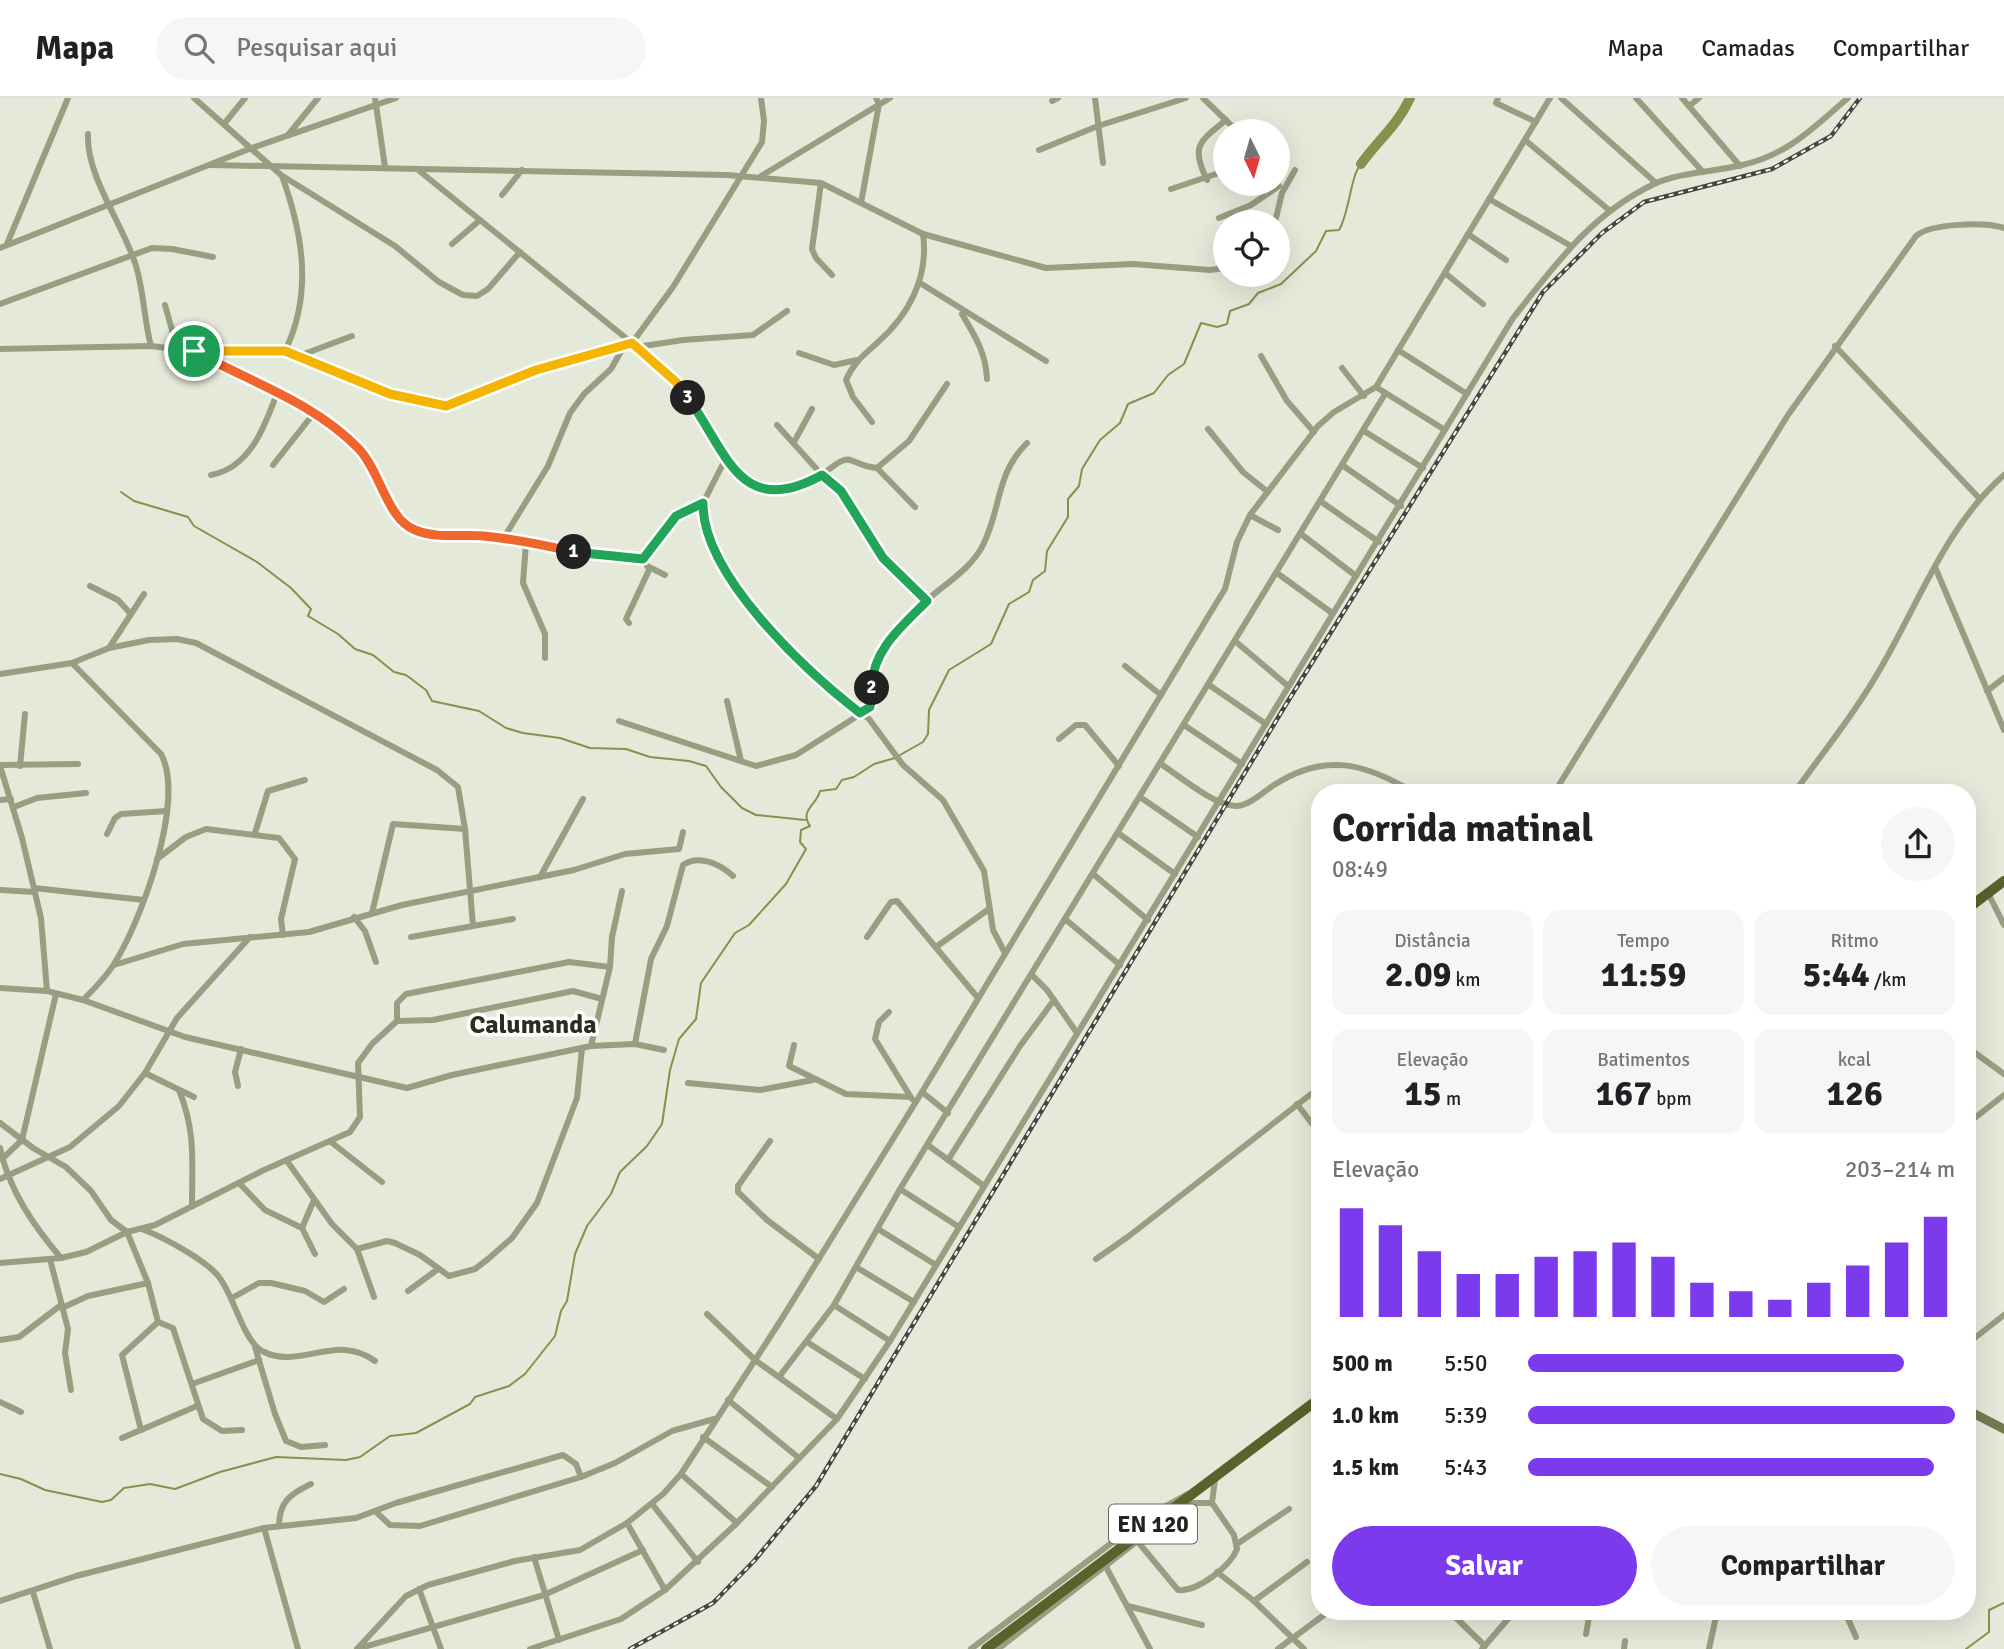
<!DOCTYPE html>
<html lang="pt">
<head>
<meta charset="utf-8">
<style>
  :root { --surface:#fff; --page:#f6f6f6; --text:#202124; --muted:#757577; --line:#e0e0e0; --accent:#7c3aed }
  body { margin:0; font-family:Signika,sans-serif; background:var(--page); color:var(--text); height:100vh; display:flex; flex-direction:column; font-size:26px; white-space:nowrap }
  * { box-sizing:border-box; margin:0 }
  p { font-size:23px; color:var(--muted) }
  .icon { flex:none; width:38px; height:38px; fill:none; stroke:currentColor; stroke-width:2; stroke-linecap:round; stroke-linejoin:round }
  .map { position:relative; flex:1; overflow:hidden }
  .sheet { position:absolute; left:1311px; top:686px; width:665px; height:836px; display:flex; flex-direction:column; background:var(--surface); border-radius:28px; box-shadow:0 7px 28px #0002 }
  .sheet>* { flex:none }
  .needle { width:46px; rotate:175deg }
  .controls { position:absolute; left:1213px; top:21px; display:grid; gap:14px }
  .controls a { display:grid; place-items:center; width:77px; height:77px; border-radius:50%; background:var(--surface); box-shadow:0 7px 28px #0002; font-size:35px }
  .pin { position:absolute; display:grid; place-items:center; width:60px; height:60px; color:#fff; margin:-30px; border:4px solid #fff; border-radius:50%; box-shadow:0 2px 7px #0007 }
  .km { position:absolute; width:35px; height:35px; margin:-18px; border-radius:50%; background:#222; color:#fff; font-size:19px; line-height:35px; text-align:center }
  .round { display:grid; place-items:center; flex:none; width:74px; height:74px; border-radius:37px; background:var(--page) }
  .head { display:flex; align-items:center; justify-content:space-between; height:119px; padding:0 21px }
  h1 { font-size:38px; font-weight:800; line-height:52px }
  .figures { display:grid; grid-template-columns:repeat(3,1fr); gap:10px; height:119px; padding:7px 21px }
  .figures div { display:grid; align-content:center; border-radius:18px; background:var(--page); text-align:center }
  .figures b { font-size:35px; font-weight:800 }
  .figures small { font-size:19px; font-weight:400 }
  .figures p { font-size:19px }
  .chart { height:196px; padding:14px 21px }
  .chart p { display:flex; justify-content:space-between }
  .chart svg { width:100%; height:126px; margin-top:7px; stroke:var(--accent); stroke-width:6 }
  .button { display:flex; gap:14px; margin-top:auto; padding:14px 21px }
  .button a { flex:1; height:80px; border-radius:42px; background:var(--accent); color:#fff; font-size:28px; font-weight:800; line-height:80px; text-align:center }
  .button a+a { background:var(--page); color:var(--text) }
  ul { padding:0 21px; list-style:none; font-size:23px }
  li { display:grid; grid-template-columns:112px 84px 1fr; align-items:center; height:52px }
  li i { height:18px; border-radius:9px; background:var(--accent) }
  header { display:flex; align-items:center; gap:42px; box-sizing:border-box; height:98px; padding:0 35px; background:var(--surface); border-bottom:2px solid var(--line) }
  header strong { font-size:33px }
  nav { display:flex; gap:38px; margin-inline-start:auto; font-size:24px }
  .search { width:490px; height:63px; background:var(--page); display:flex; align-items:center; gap:18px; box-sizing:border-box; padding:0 24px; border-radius:38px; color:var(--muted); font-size:26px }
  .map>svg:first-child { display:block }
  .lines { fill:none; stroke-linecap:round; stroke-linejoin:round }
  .stream { stroke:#84924d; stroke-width:2 }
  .river { stroke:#84924d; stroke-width:10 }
  .street { stroke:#979e81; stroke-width:6 }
  .secondary { stroke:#727b4f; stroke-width:9 }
  .primary { stroke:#58622a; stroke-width:10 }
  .rail-casing { stroke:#45473f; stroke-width:4.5 }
  .rail { stroke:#fff; stroke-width:2; stroke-dasharray:5; stroke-linecap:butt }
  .split-1-casing { stroke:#fff; stroke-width:14 }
  .split-2-casing { stroke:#fff; stroke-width:14 }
  .split-3-casing { stroke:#fff; stroke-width:14 }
  .split-4-casing { stroke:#fff; stroke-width:14 }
  .split-1 { stroke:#f0652b; stroke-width:9 }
  .split-2 { stroke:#22a559; stroke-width:9 }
  .split-3 { stroke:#22a559; stroke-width:9 }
  .split-4 { stroke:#f5b400; stroke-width:9 }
  .labels { text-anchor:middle; stroke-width:7; stroke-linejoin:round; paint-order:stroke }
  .shield { fill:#fff; stroke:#646662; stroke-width:2 }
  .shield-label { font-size:23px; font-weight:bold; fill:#22241e }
  .neighbourhood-label { font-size:26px; font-weight:bold; fill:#2b2d21; stroke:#fff }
</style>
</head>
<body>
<header>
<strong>Mapa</strong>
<div class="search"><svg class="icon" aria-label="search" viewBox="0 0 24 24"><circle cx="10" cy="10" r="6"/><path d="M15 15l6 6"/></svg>Pesquisar aqui</div>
<nav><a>Mapa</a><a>Camadas</a><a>Compartilhar</a></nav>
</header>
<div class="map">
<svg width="2004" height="1551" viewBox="0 0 2004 1551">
  <rect width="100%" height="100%" fill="#e5e9d9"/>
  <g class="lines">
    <g class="stream">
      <polyline points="121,394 134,403 188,419 194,428 257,464 291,490 311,511 308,518 338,536 355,551 373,557 394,574 406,577 426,592 432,603 479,613 506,630 523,635 560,640 590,650 626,651 650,659 689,663 706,668 721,689 742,710 756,717 805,722"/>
      <path d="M900,657l23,-13 5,-8 1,-24 20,-40 42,-26 18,-40 20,-12 4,-12 12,-9 2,-20 21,-34v-18l11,-13 3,-17 18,-29 20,-17 8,-19 26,-11 14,-18 16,-11 17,-41 16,4 10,-3 3,-13 19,-7 9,-11 23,-9 35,-33 10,-20 13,-1c10,-16 12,-56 22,-66"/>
      <path d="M0,1376l21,5 24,11 57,12 9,-2 13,-12 26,-4 25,5 45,-17 56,-15 70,3 14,-3 30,-21 26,-3 54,-29 5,-7 34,-11 16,-12 30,-38 6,-25 6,-10 8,-47 12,-28 24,-32 9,-22 27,-26 15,-22 8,-54 9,-31 17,-20 5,-36 34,-50 14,-8 37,-41 20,-35 -6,-7 1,-12 9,-4c-11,-16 7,-21 10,-35l16,-2 6,-9 12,-3 20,-13 21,-6"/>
      <polyline points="1966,1551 1989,1534 1989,1512 2004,1505"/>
    </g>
    <path class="river" d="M1361,66c16,-23 37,-39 49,-66"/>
    <g class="street">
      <polyline points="194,0 281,77 395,148 439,184 463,197 477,198 488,191 520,154"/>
      <polyline points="375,0 385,69"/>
      <polyline points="1095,0 1103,65"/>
      <polyline points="1203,0 1237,33"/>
      <polyline points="1498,0 1496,5 1536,24"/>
      <polyline points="1561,0 1656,85"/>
      <polyline points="1636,0 1703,74"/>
      <polyline points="1682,0 1740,68"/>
      <polyline points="1052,3 1058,0"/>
      <polyline points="1689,8 1699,0"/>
      <polyline points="224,26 245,0"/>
      <path d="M88,36c-2,43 36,91 48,132 8,26 8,54 15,80"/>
      <polyline points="288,37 318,0"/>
      <polyline points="1525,42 1609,112"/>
      <polyline points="1039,52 1098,28 1186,0"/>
      <polyline points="210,67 727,77 821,85 923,136 1046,170 1133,166 1210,172 1225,170"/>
      <path d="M417,71l220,178 39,35 63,95c28,18 55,14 83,-2l19,16 42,67 44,43"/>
      <path d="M282,78c21,58 31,118 3,175"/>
      <polyline points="761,78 890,0"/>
      <path d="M1207,82c-17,-34 -7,-39 19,-60"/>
      <polyline points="821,85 812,151 816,160 832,177"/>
      <polyline points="1171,91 1225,73"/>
      <polyline points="502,97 522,72"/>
      <polyline points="1489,101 1571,148"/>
      <polyline points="861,105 879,6 876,0"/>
      <polyline points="1219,120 1251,107 1279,88"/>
      <polyline points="1275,124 1282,95 1295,72"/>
      <polyline points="1468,136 1506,162"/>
      <polyline points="7,146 68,0"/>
      <polyline points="452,146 480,122"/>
      <polyline points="0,150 249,51 396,0"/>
      <polyline points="1445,175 1483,206"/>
      <polyline points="920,185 1046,263"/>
      <polyline points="0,206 152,150 172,151 213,159"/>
      <polyline points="165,207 177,250"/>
      <path d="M962,216c13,22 24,39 25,65"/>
      <polyline points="1835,248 1980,401"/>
      <polyline points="637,249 683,242 753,237 787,213"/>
      <polyline points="0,251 151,248 194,253 285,253 390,296 446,308 459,305 503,283 632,245 673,189 762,44 764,23 761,0"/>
      <polyline points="1398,252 1467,296"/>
      <polyline points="196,254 323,320 373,369 393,413 400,423 413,432 431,438 486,439 576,455 644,461"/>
      <polyline points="799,255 834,267 857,262"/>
      <polyline points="1261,258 1287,303 1314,334"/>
      <polyline points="296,259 352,238"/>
      <polyline points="1342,270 1364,298"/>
      <polyline points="1376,289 1445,332"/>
      <path d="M872,324l-19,-25 -7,-17c7,-17 18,-25 31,-37 32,-28 52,-66 46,-109"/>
      <path d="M777,327l45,50c33,-28 24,-10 55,-7l32,-27 38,-57"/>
      <polyline points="1208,331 1243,374 1268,394"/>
      <polyline points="1364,333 1423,370"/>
      <polyline points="794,344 812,311"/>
      <polyline points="725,362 703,405 707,435 718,465 768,527 838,596 869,621 903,667 943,702 984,773 993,832 1005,855"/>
      <polyline points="273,367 314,315"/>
      <polyline points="1342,367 1401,408"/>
      <polyline points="877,370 915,409"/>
      <path d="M211,377c39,-7 54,-49 66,-82"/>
      <polyline points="1320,403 1379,444"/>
      <polyline points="1250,417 1278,432"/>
      <polyline points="1301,436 1356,478"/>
      <polyline points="503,441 548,368 570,315 584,296 611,271 624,248"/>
      <polyline points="526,445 523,485 545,536 545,560"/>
      <polyline points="1935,469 2004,632"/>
      <polyline points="1277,475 1332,515"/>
      <polyline points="665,477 647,468 644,461 676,418 703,405"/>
      <polyline points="90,488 118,502 130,515"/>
      <polyline points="629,525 626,521 650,470"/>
      <polyline points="1235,543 1288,588"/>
      <polyline points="109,550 144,496"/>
      <path d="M72,565l89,91c25,46 -20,168 -47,210 -8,13 -20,25 -31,36"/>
      <polyline points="1125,568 1161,597"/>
      <polyline points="0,576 72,565 109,550 149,542 177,541 196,545 437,672 458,689 465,731 473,828"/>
      <polyline points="1209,587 1266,626"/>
      <polyline points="1987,593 2004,580"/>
      <polyline points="727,603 741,663"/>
      <path d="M619,623l137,45 40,-11 71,-45c11,-17 1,-38 14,-56 13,-19 29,-37 45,-53 19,-17 46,-33 57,-56 19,-38 12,-70 44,-102"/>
      <polyline points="1184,627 1242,666"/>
      <polyline points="1059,641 1076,627 1085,627 1119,668"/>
      <path d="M1161,666c18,12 54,42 75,42 13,0 27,-14 38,-21 51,-33 91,-22 141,8"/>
      <polyline points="0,667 78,666"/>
      <polyline points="0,668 22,740 41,820 47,893"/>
      <polyline points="20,668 25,616"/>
      <path d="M1554,695l234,-378 128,-179c15,-13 69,-14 88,-8"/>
      <path d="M1794,695c30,-42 64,-84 89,-129 37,-64 64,-139 121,-189"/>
      <polyline points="1140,699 1198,739"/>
      <polyline points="0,702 11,701"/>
      <polyline points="14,709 37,700 86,695"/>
      <polyline points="255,735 268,693 305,682"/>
      <polyline points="1118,735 1175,776"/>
      <polyline points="107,736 115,720 121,716 167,713"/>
      <polyline points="157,761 186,739 206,731 279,740 295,761 281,821 283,837"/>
      <polyline points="1093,776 1148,822"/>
      <polyline points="540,779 583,701"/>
      <polyline points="34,790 144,802"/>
      <polyline points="0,792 35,794"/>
      <polyline points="1988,795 2004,827"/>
      <polyline points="372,815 393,726 465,731"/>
      <polyline points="354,819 365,833 376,864"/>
      <polyline points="1065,821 1120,867"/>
      <polyline points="411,839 513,821"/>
      <polyline points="867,839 891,804 897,803 978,900"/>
      <polyline points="936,849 989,811"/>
      <polyline points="114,867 183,846 309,834 402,807 574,772 625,756 679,751 683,734"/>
      <polyline points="1032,877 1047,892 1077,935"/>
      <polyline points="0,890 47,893 83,902 185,939 407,990 452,977 591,948 635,946 664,952"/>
      <polyline points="889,914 879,924 875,941 912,1001"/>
      <polyline points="397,923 397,905 406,896 569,864 610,869"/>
      <path d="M635,946l16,-85 16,-33 16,-61c16,-11 37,-1 50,11"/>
      <polyline points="794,947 789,968 846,996 910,999"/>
      <polyline points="591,948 610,869 612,839 622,793"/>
      <polyline points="1967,949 2004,976"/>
      <polyline points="145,975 194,999"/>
      <polyline points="688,985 760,992 813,982"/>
      <polyline points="238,988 235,974 241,951"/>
      <path d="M179,992c17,42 13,72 13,116"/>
      <polyline points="922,994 948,1015"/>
      <polyline points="1297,1006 1320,1036"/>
      <polyline points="0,1025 33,1050 66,1069 91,1093 111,1122 127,1134 148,1185 158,1224 173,1230 203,1321 222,1333 242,1332"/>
      <polyline points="1967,1026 2004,997"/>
      <polyline points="770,1043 738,1088 738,1094 767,1122 819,1161"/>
      <polyline points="331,1044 382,1084"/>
      <polyline points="929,1048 984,1088"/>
      <path d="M0,1050c9,42 33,77 61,110"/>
      <polyline points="2,1061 22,1042 56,896"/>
      <polyline points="948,1062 1020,948 1054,902"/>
      <polyline points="287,1063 332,1126 357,1151 387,1143 395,1145 420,1157 449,1178 475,1171 488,1161 512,1140 537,1105 577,1000 582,950"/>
      <polyline points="0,1081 70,1049 119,1008 145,975 177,920 250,839"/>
      <polyline points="239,1085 265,1112 302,1130 315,1156"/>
      <polyline points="900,1091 959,1129"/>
      <polyline points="302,1130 314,1102"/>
      <path d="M142,1131c21,8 64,31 77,48 15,19 24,63 43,74 38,20 74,-19 113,10"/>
      <polyline points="878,1131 936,1167"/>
      <polyline points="357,1151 374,1199"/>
      <polyline points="50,1161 68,1231 65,1255 71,1292"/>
      <polyline points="1096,1161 1129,1138 1320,989"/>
      <polyline points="0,1165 61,1160 86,1154 127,1134 155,1127 264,1072 350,1034 360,1019 358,965 372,946 397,923 433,922 573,893 602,901"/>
      <polyline points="856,1169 914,1204"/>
      <polyline points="408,1193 438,1171"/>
      <polyline points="232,1200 259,1185 271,1185 305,1193 324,1204 344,1191"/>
      <polyline points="834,1207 890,1243"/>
      <polyline points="62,1210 88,1198 148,1185"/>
      <polyline points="707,1216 755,1262 837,1321"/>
      <polyline points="0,1242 19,1239 61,1207"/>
      <polyline points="807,1244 865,1281"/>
      <polyline points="1967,1246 2004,1217"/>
      <polyline points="255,1249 275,1316 286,1343 301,1349 325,1347"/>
      <polyline points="779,1279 834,1207 900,1091 1385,296"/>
      <polyline points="192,1286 259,1262"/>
      <polyline points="728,1302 799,1360"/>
      <polyline points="0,1304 21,1314"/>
      <polyline points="141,1332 122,1257 158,1224"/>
      <polyline points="703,1339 772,1389"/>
      <polyline points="122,1340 197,1308"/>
      <polyline points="681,1376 737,1425"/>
      <polyline points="1183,1405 1212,1405"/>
      <polyline points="652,1406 698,1464"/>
      <polyline points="375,1413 390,1427 420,1428 581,1379 615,1365 672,1333 714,1321"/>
      <polyline points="627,1425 665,1492"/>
      <path d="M279,1428c0,-24 11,-32 32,-42"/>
      <polyline points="264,1430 298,1551"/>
      <path d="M1138,1444l40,48c19,2 52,-23 59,-41l-3,-14 -22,-32 3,-24"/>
      <polyline points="1237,1446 1289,1411"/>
      <polyline points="534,1459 559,1542"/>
      <polyline points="1106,1469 1150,1551"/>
      <polyline points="1217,1474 1254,1503 1304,1551"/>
      <polyline points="419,1491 441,1551"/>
      <polyline points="33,1494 50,1551"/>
      <polyline points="0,1503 76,1478 264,1430 356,1420 396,1405 563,1357 576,1366 581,1379"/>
      <polyline points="1254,1503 1307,1464"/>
      <polyline points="1128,1508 1202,1527"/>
      <polyline points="1450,1514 1485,1548"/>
      <polyline points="1845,1514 1856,1539"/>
      <polyline points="1586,1536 1590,1514"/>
      <polyline points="357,1551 406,1498 428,1487 515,1463 580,1452 627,1425 663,1396 681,1376 781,1222 922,994 1209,517 1225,491 1237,444 1250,417 1318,328 1334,314 1376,289 1550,0"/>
      <polyline points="357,1551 544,1497 643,1452"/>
      <path d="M530,1551l91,-30 44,-29 72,-67 100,-104 53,-78 623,-1023c43,-54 77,-103 141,-134 27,-12 60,-12 88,-19 46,-10 72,-38 106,-67"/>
      <polyline points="971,1551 1146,1419 1188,1396"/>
      <polyline points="998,1551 1175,1414"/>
      <polyline points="1278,1551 1328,1514"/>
      <polyline points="1482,1551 1514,1514"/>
      <polyline points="1624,1551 1625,1543"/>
      <polyline points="1709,1551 1717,1514"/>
    </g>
    <polyline class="secondary" points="1967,1312 2004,1331"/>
    <g class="primary">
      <polyline points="1967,811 2004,783"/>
      <polyline points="986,1551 1320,1300"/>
    </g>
    <defs>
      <polyline id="rail" points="630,1551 713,1505 754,1463 816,1388 1285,608 1543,194 1602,135 1644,104 1772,71 1831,38 1860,0"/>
    </defs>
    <use href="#rail" class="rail-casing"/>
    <use href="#rail" class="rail"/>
  </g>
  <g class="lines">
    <defs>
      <path id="split-1" d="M194,253c56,31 120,51 165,98 22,24 28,70 56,81 22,9 46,4 69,6 30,3 60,9 90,16"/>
      <path id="split-2" d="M574,454l69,7 33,-43 27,-13c-1,72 103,168 157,210l10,-6 2,-19"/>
      <path id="split-3" d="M688,300c39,53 51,123 134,77l19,16 42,67 44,43c-24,24 -56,50 -55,87"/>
      <polyline id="split-4" points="194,253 285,253 390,296 446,308 536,272 632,245 676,284 688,300"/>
    </defs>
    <use href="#split-1" class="split-1-casing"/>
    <use href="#split-2" class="split-2-casing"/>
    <use href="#split-3" class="split-3-casing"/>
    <use href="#split-4" class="split-4-casing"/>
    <use href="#split-1" class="split-1"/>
    <use href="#split-2" class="split-2"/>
    <use href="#split-3" class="split-3"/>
    <use href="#split-4" class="split-4"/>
  </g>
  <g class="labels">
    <rect class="shield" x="1109" y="1406.5" width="88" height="39" rx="5"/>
    <g class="shield-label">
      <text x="1153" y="1434">EN 120</text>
    </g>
    <g class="neighbourhood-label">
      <text x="533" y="935">Calumanda</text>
    </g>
  </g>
</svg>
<div class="controls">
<a><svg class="needle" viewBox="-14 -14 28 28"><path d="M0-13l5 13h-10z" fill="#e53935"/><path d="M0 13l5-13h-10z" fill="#757577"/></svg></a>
<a><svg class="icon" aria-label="locate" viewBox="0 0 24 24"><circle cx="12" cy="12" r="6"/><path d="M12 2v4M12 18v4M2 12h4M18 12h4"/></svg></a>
</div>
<div class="pin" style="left:194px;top:253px;background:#1e9e55"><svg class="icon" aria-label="arrive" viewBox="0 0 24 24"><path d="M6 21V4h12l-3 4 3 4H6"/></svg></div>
<b class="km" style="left:574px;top:454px">1</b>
<b class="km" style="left:872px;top:590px">2</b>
<b class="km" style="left:688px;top:300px">3</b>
<section class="sheet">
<div class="head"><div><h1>Corrida matinal</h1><p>08:49</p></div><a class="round"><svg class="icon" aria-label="share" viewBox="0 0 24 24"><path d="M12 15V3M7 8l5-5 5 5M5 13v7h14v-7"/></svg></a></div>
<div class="figures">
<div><p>Distância</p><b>2.09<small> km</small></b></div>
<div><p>Tempo</p><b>11:59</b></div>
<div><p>Ritmo</p><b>5:44<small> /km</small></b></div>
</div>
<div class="figures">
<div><p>Elevação</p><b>15<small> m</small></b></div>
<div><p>Batimentos</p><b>167<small> bpm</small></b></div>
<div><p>kcal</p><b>126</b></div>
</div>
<div class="chart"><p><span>Elevação</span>203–214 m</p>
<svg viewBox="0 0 160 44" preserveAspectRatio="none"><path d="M5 44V6M15 44V12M25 44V21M35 44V29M45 44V29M55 44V23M65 44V21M75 44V18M85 44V23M95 44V32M105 44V35M115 44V38M125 44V32M135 44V26M145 44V18M155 44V9"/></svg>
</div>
<ul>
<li><b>500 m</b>5:50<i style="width:88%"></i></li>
<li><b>1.0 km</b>5:39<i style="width:100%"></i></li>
<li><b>1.5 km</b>5:43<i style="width:95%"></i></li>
</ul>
<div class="button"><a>Salvar</a><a>Compartilhar</a></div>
</section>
</div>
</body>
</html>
